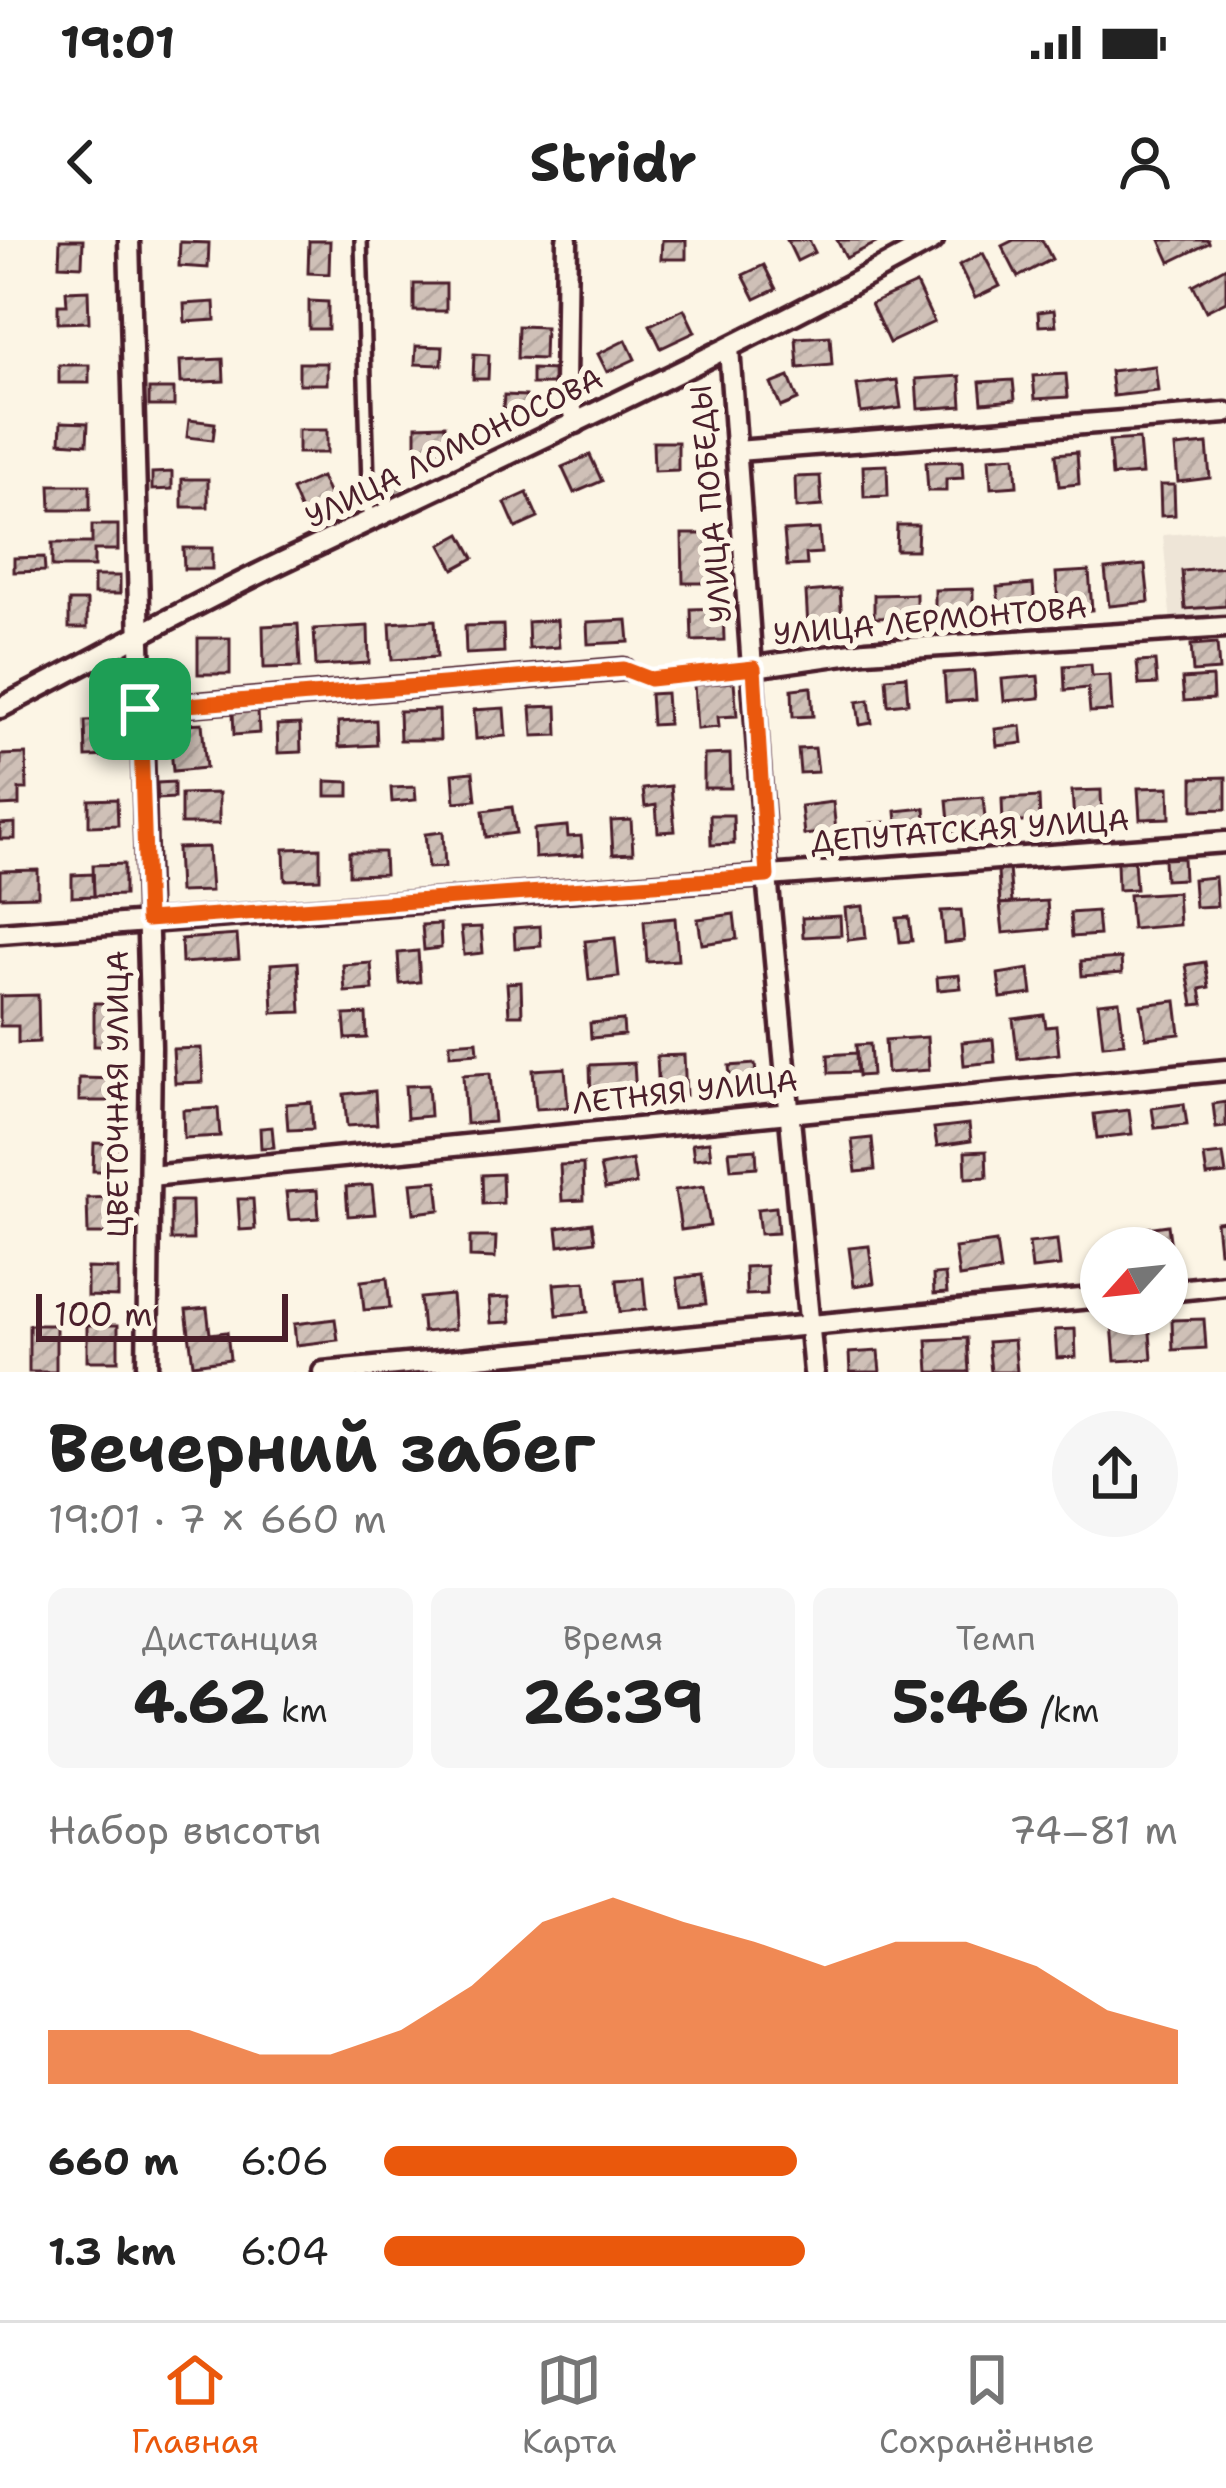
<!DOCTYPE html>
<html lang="ru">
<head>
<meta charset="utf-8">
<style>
  :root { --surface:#fff; --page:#f6f6f6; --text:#222; --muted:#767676; --line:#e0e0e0; --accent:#ea580c }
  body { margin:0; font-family:"Shantell Sans",sans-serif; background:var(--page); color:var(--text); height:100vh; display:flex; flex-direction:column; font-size:45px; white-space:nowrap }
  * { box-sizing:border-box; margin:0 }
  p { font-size:39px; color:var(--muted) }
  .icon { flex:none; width:66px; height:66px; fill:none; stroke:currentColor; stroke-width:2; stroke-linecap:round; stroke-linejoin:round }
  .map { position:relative; height:1132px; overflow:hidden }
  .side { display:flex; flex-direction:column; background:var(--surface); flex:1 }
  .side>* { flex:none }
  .needle { width:78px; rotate:243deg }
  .fabs { position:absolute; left:1080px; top:987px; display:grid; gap:24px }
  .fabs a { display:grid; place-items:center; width:108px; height:108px; border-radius:50%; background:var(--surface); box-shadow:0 3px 9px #0004; font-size:60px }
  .scale { position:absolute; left:36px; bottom:30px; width:252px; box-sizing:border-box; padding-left:12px; border:6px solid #4a1f2b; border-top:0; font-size:33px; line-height:42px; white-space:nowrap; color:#4a1f2b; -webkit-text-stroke:9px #fcf5e5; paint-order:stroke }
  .pin { position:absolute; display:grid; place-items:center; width:102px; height:102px; color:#fff; margin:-51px; border-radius:24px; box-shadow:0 6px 18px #0006 }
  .round { display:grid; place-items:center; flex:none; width:126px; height:126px; border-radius:63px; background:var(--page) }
  .summary { display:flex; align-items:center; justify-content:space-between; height:204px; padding:0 48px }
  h1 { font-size:66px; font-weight:700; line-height:90px }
  .figures { display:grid; grid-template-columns:repeat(3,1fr); gap:18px; height:204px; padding:12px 48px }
  .figures div { display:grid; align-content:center; border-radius:18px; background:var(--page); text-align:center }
  .figures b { font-size:60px; font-weight:700 }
  .figures small { font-size:33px; font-weight:400 }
  .figures p { font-size:33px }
  .chart { height:336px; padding:24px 48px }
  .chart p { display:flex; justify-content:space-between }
  .chart svg { width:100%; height:216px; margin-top:12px; fill:var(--accent); opacity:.7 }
  ul { padding:0 48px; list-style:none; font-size:39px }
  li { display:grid; grid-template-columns:192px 144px 1fr; align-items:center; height:90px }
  li i { height:30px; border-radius:15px; background:var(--accent) }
  .status { display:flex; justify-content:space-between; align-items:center; height:84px; padding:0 60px; background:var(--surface); direction:ltr }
  .status svg { height:33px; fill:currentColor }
  header { display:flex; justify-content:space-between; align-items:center; height:156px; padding:0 48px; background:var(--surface); font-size:54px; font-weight:700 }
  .menu { display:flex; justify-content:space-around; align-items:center; height:168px; border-top:3px solid var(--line); background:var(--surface); font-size:33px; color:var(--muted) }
  .menu a { display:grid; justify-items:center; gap:6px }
  .menu .active { color:var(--accent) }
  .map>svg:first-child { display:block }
  .built { fill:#eee5d7 }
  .building { fill:url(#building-hatch); stroke:#4a1f2b; stroke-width:3 }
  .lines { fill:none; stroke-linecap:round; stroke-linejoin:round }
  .service-casing { stroke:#4a1f2b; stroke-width:18 }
  .minor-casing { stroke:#4a1f2b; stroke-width:27 }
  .service { stroke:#fcf5e5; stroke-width:9 }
  .minor { stroke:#fcf5e5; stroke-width:18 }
  .route-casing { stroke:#fff; stroke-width:24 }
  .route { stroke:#ea580c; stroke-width:15 }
  .labels { text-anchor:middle; stroke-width:12; stroke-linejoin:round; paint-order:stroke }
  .street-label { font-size:30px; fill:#4a1f2b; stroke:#fcf5e5 }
</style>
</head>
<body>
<div class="status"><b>19:01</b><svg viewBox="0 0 49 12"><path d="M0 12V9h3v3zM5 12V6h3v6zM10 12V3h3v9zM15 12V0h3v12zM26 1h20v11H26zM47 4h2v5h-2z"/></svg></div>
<header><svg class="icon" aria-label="back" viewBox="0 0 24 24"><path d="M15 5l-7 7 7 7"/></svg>Stridr<svg class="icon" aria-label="person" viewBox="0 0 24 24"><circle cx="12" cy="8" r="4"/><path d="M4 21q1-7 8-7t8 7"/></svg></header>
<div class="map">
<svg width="1226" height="1132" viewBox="0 0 1226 1132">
  <defs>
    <pattern id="building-hatch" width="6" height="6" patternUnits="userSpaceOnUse" patternTransform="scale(3)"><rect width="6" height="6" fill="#cfc0b7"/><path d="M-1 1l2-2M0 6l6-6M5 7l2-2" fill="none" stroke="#b3a59e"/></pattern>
  </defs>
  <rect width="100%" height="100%" fill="#fcf5e5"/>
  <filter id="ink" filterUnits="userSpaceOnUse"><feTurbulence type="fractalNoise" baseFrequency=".00833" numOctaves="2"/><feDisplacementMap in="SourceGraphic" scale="24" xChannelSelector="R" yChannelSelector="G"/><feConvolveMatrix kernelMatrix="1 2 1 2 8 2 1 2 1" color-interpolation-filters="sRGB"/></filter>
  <g filter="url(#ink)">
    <polygon class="built" points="1224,290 1226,380 1171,385 1163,295"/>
    <g class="building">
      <polygon points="60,0 83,0 82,26 59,25"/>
      <polygon points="662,0 686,0 686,19 661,19"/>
      <polygon points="787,0 809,0 815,12 797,21"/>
      <polygon points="837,0 875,0 876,3 846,18"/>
      <polygon points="1014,0 1042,0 1052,19 1018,37 1002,6"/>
      <polygon points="1160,0 1208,0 1209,3 1170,22"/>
      <polygon points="309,1 330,1 329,34 308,33"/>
      <polygon points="180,2 209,3 208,28 179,26"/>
      <polygon points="983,13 1000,46 975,58 959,25"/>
      <polygon points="764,25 776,49 755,59 743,35"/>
      <polygon points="1226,27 1226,61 1206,71 1193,45"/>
      <rect x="414" y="44" width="32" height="27"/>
      <polygon points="916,44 934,82 889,103 871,64"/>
      <polygon points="88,50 89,82 58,83 58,65 67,65 66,51"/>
      <polygon points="309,61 328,62 328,89 309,89"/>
      <polygon points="214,62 215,80 185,82 184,64"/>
      <polygon points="684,69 695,92 661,108 650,85"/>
      <polygon points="1054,70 1056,85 1039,86 1038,72"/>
      <polygon points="518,86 545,87 544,119 517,118"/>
      <polygon points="830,96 832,125 798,128 796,98"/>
      <polygon points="626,100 635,119 607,132 598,114"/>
      <polygon points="416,106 443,107 442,125 415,124"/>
      <polygon points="474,114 489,115 488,139 473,139"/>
      <polygon points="223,119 224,141 181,143 180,121"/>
      <rect x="299" y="123" width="28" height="21"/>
      <rect x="59" y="125" width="30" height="18"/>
      <polygon points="1155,126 1158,151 1113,156 1110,131"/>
      <polygon points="532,129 555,130 555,144 532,144"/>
      <polygon points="1066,134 1068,157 1035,159 1033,136"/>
      <polygon points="960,136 962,166 918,169 916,139"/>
      <polygon points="789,137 798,160 781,167 771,144"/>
      <polygon points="897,140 901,168 861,173 857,145"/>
      <polygon points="1013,140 1015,160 982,163 980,142"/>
      <rect x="149" y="149" width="25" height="17"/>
      <polygon points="504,155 526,156 526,170 503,169"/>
      <polygon points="189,180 215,183 213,200 187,197"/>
      <polygon points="61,182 88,183 87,204 60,202"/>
      <polygon points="445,185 446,212 416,212 416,186"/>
      <rect x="298" y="190" width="29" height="23"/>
      <polygon points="1139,199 1142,234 1112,236 1109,201"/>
      <polygon points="653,202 678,202 678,230 654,231"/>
      <polygon points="1207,204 1210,238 1178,242 1175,207"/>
      <polygon points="1077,212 1079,244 1059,246 1056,214"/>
      <polygon points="590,215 602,241 574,253 562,227"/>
      <polygon points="1015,216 1017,246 991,248 989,218"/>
      <polygon points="962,221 963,238 946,239 946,251 928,251 926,222"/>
      <polygon points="887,225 888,256 864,257 863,226"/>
      <polygon points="172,232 172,249 152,250 152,233"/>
      <polygon points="820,236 822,266 796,268 795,237"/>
      <polygon points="321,237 334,266 304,278 292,250"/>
      <polygon points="402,238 407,251 383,259 379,246"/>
      <rect x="182" y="239" width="26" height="28"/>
      <polygon points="50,245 90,245 90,270 51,270"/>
      <polygon points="1160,245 1174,245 1175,275 1161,276"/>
      <polygon points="527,253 538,278 516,288 505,263"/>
      <polygon points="92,285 118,285 118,310 94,310 94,327 52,327 52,303 92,303"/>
      <polygon points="897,285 918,285 917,310 896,310"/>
      <polygon points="819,289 821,313 806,314 807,325 787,326 784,291"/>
      <polygon points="461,294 474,318 454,329 441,305"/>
      <polygon points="682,294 718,294 719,343 683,343"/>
      <polygon points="183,308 212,308 212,329 184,329"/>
      <polygon points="44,317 45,331 14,332 14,318"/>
      <polygon points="1145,325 1149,362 1109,366 1105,329"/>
      <polygon points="1226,327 1226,366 1185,369 1182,331"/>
      <polygon points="1089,331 1092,370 1059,373 1056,333"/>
      <rect x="94" y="336" width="26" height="18"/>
      <polygon points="1033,344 1035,371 1000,375 997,347"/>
      <polygon points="840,349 842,386 808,388 806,352"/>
      <polygon points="973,349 973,383 935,383 935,350"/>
      <polygon points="916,354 916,377 874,378 874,355"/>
      <rect x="69" y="361" width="18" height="27"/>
      <polygon points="723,368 724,400 692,401 691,369"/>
      <polygon points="435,380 437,417 392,420 390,383"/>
      <polygon points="557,380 559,407 529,409 528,382"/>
      <polygon points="627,380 629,402 588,404 587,382"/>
      <polygon points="298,384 300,427 264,428 263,386"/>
      <polygon points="503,385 504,412 466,414 465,386"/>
      <polygon points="368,386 369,423 316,426 314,389"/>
      <rect x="198" y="398" width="32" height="36"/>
      <polygon points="1217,403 1219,430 1193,432 1191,405"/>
      <polygon points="1155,421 1157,444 1139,445 1137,422"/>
      <polygon points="1091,424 1092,436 1110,435 1112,471 1090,472 1088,448 1065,450 1064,426"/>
      <polygon points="974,431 976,460 946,462 944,433"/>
      <polygon points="906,436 908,463 888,465 886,438"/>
      <polygon points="1038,436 1040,458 1004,461 1002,439"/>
      <polygon points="1212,437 1213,459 1184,461 1182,439"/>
      <polygon points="734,442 737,476 718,477 719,487 697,489 694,445"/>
      <polygon points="811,447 813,476 793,477 792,449"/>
      <polygon points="666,453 668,484 652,485 650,454"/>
      <polygon points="869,460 872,483 860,485 857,462"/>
      <polygon points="557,466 558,495 533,496 531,467"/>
      <polygon points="504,468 506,496 476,499 474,470"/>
      <polygon points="258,470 259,493 234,495 233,472"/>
      <polygon points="439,470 440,500 400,500 399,471"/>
      <polygon points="111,480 113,516 86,517 85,481"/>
      <polygon points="376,480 377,505 339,507 338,482"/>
      <polygon points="202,483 206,528 173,531 169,485"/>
      <polygon points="300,484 301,512 278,513 277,485"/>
      <polygon points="1021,486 1023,503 997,506 995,489"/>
      <polygon points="815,508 818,532 800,533 798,509"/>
      <polygon points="26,514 27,549 19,549 19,565 0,566 1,515"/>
      <polygon points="730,514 731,548 704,548 704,515"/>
      <polygon points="473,532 476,560 455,562 453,534"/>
      <polygon points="1226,537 1226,569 1193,570 1193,538"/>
      <polygon points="326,541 349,542 349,556 326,556"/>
      <polygon points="174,542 174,558 158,559 157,543"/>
      <polygon points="671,546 675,591 658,592 656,565 645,567 643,549"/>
      <polygon points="415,547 416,560 392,562 391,548"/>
      <polygon points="1169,547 1170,578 1140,579 1138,548"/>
      <polygon points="1101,550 1102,580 1074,581 1072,551"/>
      <polygon points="219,553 219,584 181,584 181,554"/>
      <polygon points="983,557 986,589 950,592 947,560"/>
      <polygon points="1039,557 1040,581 1003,583 1002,559"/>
      <polygon points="117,559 118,585 89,586 89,560"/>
      <polygon points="833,562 836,591 804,595 801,566"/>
      <polygon points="512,567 516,593 486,597 483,571"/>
      <polygon points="925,568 927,591 898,594 896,571"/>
      <polygon points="710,575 733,575 734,604 711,605"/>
      <polygon points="631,580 633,613 613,614 611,581"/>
      <polygon points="885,582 886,609 871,610 870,583"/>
      <polygon points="15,583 15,599 0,599 0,584"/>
      <polygon points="567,586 568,597 581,596 583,615 535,618 534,589"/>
      <polygon points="443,592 445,627 428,628 425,594"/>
      <polygon points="208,607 211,651 179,652 177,608"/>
      <polygon points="320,608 320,639 285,640 284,609"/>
      <polygon points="349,612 384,612 385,634 349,635"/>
      <polygon points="1183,618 1184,639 1165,640 1164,619"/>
      <polygon points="1134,621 1136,649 1118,650 1117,622"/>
      <polygon points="124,624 124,655 94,656 93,625"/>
      <polygon points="1009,629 1012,663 1000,664 998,630"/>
      <polygon points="38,630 38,656 0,657 0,631"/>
      <polygon points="93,634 94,656 72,657 72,635"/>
      <polygon points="1215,637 1217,666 1195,667 1193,639"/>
      <polygon points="1177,652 1179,685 1132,689 1129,655"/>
      <polygon points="1047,661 1049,689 1003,693 1000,664"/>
      <polygon points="863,666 866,698 848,700 845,668"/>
      <polygon points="961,670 964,701 944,703 941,671"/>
      <polygon points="1097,671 1099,695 1072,697 1070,673"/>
      <polygon points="734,674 737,699 702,704 698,679"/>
      <polygon points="840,676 841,695 803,697 802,678"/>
      <polygon points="909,677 912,701 900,702 897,678"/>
      <polygon points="675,678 678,720 647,722 644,681"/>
      <polygon points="440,684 441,708 424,710 422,685"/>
      <polygon points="540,686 541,706 515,708 514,688"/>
      <polygon points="481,687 483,713 464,715 461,688"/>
      <polygon points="237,695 239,719 182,723 181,699"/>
      <polygon points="615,698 619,737 589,740 585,701"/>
      <polygon points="418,711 420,742 400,744 398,713"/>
      <polygon points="1121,718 1122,733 1082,736 1081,721"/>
      <polygon points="298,722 301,772 273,773 271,724"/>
      <polygon points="1205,722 1209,747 1200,749 1203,764 1193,765 1186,725"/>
      <polygon points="371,723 373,750 345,752 343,725"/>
      <polygon points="1029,729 1032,754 1001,758 998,734"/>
      <polygon points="959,735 961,748 938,750 937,737"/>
      <polygon points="521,742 522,775 509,775 507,743"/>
      <polygon points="38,755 39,802 18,803 18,786 0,786 0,756"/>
      <polygon points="1119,761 1124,803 1103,805 1098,763"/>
      <polygon points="1176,761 1180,794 1146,798 1141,765"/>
      <rect x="94" y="763" width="26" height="43"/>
      <polygon points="366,774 367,798 346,799 344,775"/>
      <polygon points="1044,775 1046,787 1056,786 1059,814 1018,819 1013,779"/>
      <polygon points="623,780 624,795 591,798 590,783"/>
      <polygon points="927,797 929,830 887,833 885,800"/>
      <polygon points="993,799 995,822 964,825 962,802"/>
      <polygon points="477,801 478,813 450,815 450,803"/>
      <polygon points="870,804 872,835 858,836 856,805"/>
      <polygon points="201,808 203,842 175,843 173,809"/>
      <polygon points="856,813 857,832 829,833 828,815"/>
      <polygon points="684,815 686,855 659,856 657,816"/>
      <polygon points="634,823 636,856 591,858 590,825"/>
      <polygon points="755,824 757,844 731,846 729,826"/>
      <polygon points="565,828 568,867 536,869 533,830"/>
      <polygon points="490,833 494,882 466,884 463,835"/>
      <polygon points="79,838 119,839 119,861 79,861"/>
      <polygon points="428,845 430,876 407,878 405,846"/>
      <polygon points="375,851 377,884 347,886 344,854"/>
      <polygon points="311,862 313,889 288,890 286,864"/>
      <polygon points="1226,862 1226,887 1216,888 1213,864"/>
      <polygon points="1184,864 1187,885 1155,888 1152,868"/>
      <polygon points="218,868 220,896 184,898 183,870"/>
      <polygon points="1129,870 1132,894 1097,898 1094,874"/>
      <polygon points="969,884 971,901 937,906 934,888"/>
      <polygon points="272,887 274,907 261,908 260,888"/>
      <polygon points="872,898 875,930 856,932 852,900"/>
      <polygon points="709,902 711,917 694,919 692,904"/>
      <polygon points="94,903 118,904 118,931 93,931"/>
      <polygon points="756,909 757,927 731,929 729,911"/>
      <polygon points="986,911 987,937 966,938 965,912"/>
      <polygon points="1223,914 1226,934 1207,936 1204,916"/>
      <polygon points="632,920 636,944 605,949 600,926"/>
      <polygon points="583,924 584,960 562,961 560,925"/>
      <polygon points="502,934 503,963 483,964 482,935"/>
      <polygon points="437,941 440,970 414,973 411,943"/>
      <polygon points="372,945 375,974 348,976 346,947"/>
      <polygon points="704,946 710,986 681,990 675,950"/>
      <polygon points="317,950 319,978 289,980 286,952"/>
      <polygon points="117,957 118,994 88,994 87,958"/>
      <polygon points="238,959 253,959 255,989 240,990"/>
      <polygon points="171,961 192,961 193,1000 171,1000"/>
      <polygon points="776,967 778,993 760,994 757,969"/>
      <polygon points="1226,981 1226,1011 1219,1011 1216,982"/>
      <polygon points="592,983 595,1001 559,1006 557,988"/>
      <polygon points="1168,985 1172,1015 1167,1016 1167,1008 1136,1008 1133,990"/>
      <polygon points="470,997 496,997 495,1018 470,1017"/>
      <polygon points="1057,1000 1060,1026 1032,1029 1029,1003"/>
      <polygon points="996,1002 1000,1031 959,1037 955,1008"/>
      <polygon points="869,1006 874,1043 854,1046 849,1008"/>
      <polygon points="766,1026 767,1054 746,1055 745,1027"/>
      <polygon points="87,1028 118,1029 118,1057 87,1056"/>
      <polygon points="945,1034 947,1053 934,1054 933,1035"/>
      <polygon points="702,1035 706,1064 681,1066 677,1038"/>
      <polygon points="387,1038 390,1068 364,1070 361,1041"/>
      <polygon points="643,1038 646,1069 620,1072 617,1040"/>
      <polygon points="585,1042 588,1072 557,1075 554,1044"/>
      <polygon points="452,1055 455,1089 423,1092 420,1058"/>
      <polygon points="509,1057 511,1082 491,1083 489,1058"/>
      <polygon points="207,1068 210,1094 227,1092 230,1119 193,1124 186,1070"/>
      <polygon points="335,1079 338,1100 296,1105 294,1084"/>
      <polygon points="1204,1079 1206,1108 1173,1110 1172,1080"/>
      <polygon points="1149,1080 1152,1119 1115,1121 1112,1083"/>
      <rect x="29" y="1085" width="27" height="47"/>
      <rect x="87" y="1085" width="31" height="36"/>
      <polygon points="1075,1089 1076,1117 1057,1118 1055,1090"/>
      <polygon points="967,1098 969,1132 929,1132 927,1100"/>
      <polygon points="1014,1100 1017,1132 991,1132 988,1102"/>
      <polygon points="878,1111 880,1132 850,1132 849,1113"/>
    </g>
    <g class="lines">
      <defs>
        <g id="service">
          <polyline points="361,0 369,279"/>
          <polyline points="624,429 650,439 754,427"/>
        </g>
        <g id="minor">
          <polyline points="129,0 151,807 147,1132"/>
          <polyline points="567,0 565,146 576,183"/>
          <polyline points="729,108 767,636 814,1132"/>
          <polyline points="737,211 1226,173"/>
          <polyline points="754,427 866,411 1226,387"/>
          <path d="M0,468c97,-50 192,-103 291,-150 216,-103 433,-203 642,-318"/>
          <polyline points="139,469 624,429"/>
          <polyline points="0,693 1226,602"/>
          <polyline points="150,936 1226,830"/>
          <polyline points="1167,1051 1226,1045"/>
          <polyline points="323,1132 1101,1057"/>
        </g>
      </defs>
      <use href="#service" class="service-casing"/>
      <use href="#minor" class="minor-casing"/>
      <use href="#service" class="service"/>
      <use href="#minor" class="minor"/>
    </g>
  </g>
  <g class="lines" filter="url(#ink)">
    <defs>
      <polygon id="route" points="754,428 767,636 147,680 140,469 624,429 650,439"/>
    </defs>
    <use href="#route" class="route-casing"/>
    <use href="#route" class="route"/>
  </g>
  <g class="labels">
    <g class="street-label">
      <text transform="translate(454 208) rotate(-26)" y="10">УЛИЦА ЛОМОНОСОВА</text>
      <text transform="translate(711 264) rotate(-95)" y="10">УЛИЦА ПОБЕДЫ</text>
      <text transform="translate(930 381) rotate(-5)" y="10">УЛИЦА ЛЕРМОНТОВА</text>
      <text transform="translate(970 591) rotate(-4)" y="10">ДЕПУТАТСКАЯ УЛИЦА</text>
      <text transform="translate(685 852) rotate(-6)" y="10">ЛЕТНЯЯ УЛИЦА</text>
      <text transform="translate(118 854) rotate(-90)" y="10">ЦВЕТОЧНАЯ УЛИЦА</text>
    </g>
  </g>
</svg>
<div class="fabs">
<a><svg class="needle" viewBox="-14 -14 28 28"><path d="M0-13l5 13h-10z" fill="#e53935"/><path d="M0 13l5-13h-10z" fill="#767676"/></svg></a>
</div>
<div class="scale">100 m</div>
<div class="pin" style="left:140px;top:469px;background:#1e9e55"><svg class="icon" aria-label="arrive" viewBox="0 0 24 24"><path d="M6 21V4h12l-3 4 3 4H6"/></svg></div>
</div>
<section class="side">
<div class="summary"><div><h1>Вечерний забег</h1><p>19:01 · 7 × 660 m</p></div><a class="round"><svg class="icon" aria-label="share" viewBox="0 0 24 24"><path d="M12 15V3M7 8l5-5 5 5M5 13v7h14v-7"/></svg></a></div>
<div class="figures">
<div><p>Дистанция</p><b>4.62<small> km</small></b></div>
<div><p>Время</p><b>26:39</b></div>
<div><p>Темп</p><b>5:46<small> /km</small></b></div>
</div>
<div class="chart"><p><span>Набор высоты</span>74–81 m</p>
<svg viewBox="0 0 160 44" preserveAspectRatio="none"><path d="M0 44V33L10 33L20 33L30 38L40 38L50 33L60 24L70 11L80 6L90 11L100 15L110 20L120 15L130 15L140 20L150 29L160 33V44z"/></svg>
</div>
<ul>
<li><b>660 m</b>6:06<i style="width:52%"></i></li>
<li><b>1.3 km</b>6:04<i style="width:53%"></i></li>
</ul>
</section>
<nav class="menu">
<a class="active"><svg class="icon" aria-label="home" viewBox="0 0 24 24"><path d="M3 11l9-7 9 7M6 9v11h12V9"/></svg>Главная</a>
<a><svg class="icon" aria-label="map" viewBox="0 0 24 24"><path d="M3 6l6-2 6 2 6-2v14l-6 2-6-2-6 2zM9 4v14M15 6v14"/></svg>Карта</a>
<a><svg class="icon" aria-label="saved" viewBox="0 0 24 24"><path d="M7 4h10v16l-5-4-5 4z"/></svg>Сохранённые</a>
</nav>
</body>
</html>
